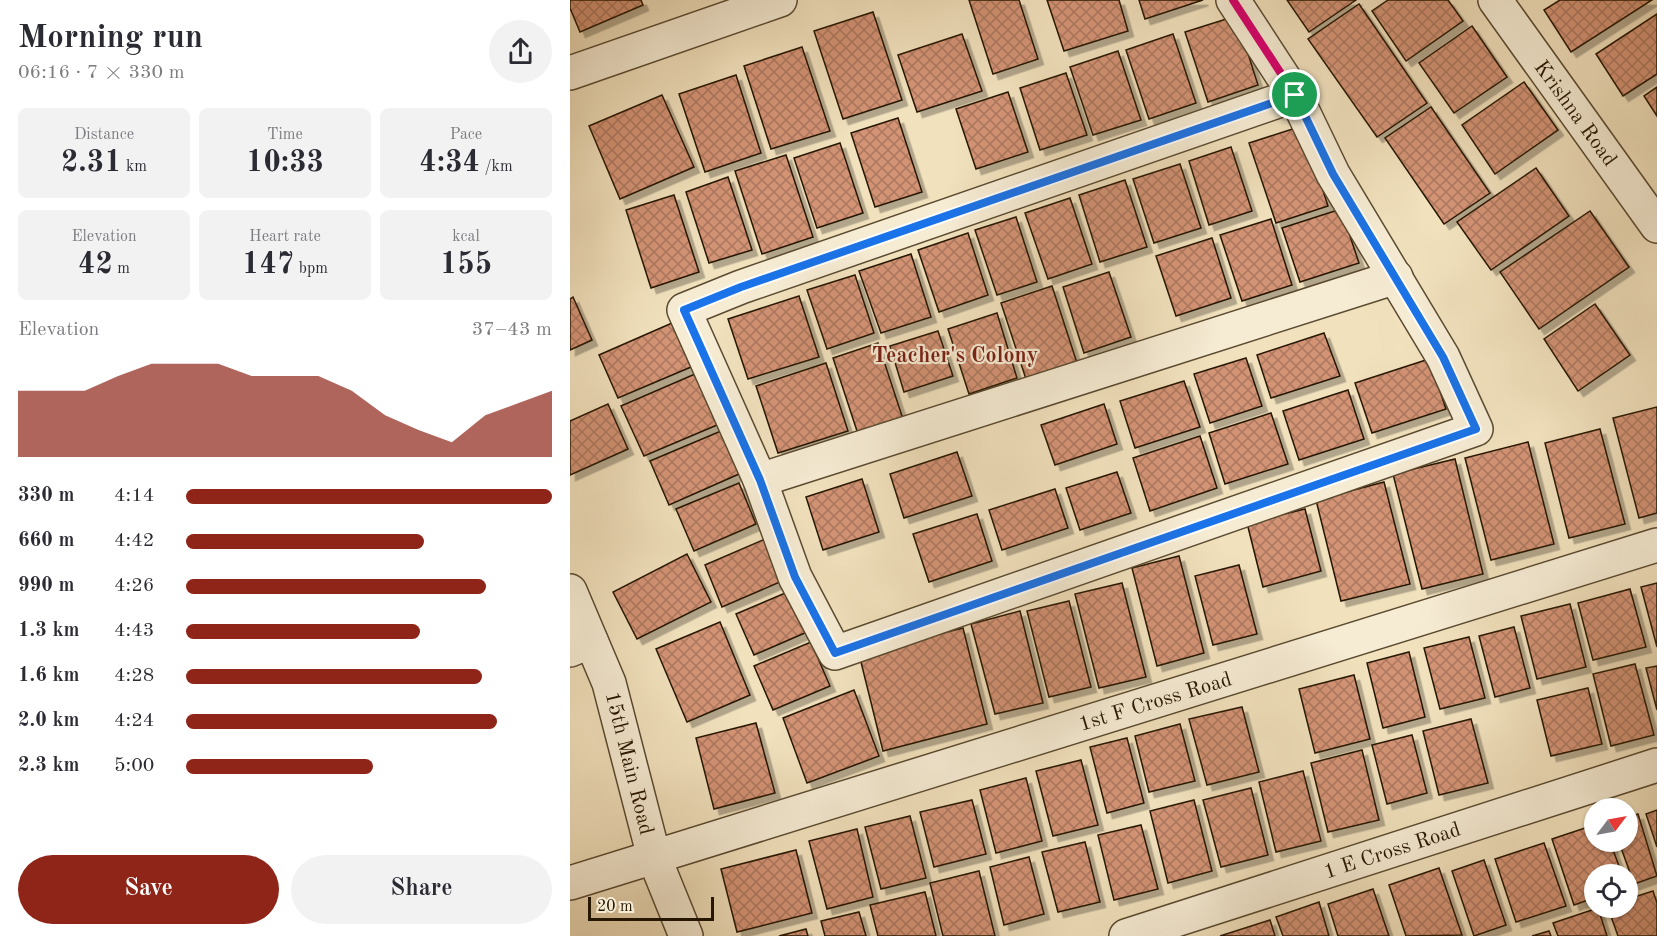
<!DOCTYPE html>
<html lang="en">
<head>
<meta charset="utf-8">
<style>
  :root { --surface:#fff; --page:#f2f2f3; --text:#2b2b33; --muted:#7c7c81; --accent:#8f2418 }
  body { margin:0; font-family:"Old Standard TT",serif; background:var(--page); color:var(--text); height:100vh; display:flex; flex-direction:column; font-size:22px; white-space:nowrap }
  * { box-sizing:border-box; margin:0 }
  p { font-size:20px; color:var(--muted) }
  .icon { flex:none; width:33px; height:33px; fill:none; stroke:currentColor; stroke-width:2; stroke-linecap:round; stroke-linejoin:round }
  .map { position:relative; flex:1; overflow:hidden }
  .sheet { display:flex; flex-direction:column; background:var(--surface); width:570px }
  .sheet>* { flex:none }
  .needle { width:39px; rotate:58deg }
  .buttons { position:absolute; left:1014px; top:798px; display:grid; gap:12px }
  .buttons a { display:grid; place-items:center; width:54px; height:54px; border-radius:50%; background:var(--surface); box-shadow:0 2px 4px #0004; font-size:30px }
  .scale { position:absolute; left:18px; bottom:15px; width:126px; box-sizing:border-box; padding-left:6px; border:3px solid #271701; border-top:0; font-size:16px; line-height:21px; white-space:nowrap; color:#271701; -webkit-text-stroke:4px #f6ecd4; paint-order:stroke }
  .pin { position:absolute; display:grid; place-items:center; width:51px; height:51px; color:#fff; margin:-26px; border:3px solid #fff; border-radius:50%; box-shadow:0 2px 6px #0007 }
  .round { display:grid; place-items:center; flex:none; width:63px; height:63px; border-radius:32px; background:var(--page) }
  .head { display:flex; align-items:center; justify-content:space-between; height:102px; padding:0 18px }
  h1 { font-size:33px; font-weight:800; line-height:45px }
  .stats { display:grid; grid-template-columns:repeat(3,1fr); gap:9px; height:102px; padding:6px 18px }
  .stats div { display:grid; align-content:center; border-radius:9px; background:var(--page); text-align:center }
  .stats b { font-size:30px; font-weight:800 }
  .stats small { font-size:16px; font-weight:400 }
  .stats p { font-size:16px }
  .chart { height:168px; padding:12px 18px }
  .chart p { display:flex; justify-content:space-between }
  .chart svg { width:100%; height:108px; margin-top:6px; fill:var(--accent); opacity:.7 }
  .action { display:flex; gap:12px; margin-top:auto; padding:12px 18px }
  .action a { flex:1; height:69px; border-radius:36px; background:var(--accent); color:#fff; font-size:24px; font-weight:800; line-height:69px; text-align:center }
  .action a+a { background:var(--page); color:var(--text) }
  ul { padding:0 18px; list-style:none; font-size:20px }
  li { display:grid; grid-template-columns:96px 72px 1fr; align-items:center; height:45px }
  li i { height:15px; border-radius:8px; background:var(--accent) }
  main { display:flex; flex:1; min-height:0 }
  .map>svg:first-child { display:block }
  .building { fill:url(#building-cross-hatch); stroke:#271701; stroke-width:1.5; filter:url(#shadow) }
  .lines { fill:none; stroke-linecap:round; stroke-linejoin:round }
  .minor-casing { stroke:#5a4a30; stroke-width:36 }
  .tertiary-casing { stroke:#5a4a30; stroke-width:36 }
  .minor { stroke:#f6ecd4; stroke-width:33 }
  .tertiary { stroke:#f6ecd4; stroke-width:33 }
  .cycleway-casing { stroke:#f6ecd4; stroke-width:11 }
  .cycleway { stroke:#d6006c; stroke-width:8 }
  .route-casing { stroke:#fff; stroke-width:12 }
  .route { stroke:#1a73e8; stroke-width:8 }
  .labels { text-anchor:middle; stroke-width:4.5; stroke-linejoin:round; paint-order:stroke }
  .street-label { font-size:21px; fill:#271701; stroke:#f6ecd4 }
  .neighbourhood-label { font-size:22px; font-weight:bold; fill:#7a1f14; stroke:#f6ecd4 }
</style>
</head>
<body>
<main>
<section class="sheet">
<div class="head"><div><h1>Morning run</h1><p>06:16 · 7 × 330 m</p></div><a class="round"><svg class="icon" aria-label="share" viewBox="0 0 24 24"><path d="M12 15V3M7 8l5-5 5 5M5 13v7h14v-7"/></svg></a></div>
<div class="stats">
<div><p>Distance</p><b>2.31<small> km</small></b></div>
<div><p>Time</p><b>10:33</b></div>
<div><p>Pace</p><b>4:34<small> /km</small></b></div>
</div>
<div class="stats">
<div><p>Elevation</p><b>42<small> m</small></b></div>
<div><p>Heart rate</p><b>147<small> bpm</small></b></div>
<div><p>kcal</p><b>155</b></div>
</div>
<div class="chart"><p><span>Elevation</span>37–43 m</p>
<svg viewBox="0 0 160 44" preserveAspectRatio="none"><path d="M0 44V17L10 17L20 17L30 11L40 6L50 6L60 6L70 11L80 11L90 11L100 17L110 27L120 33L130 38L140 27L150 22L160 17V44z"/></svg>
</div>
<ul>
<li><b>330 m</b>4:14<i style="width:100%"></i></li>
<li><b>660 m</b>4:42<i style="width:65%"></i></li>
<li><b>990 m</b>4:26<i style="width:82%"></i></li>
<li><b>1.3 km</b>4:43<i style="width:64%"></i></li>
<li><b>1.6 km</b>4:28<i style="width:81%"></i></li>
<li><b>2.0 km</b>4:24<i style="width:85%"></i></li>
<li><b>2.3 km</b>5:00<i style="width:51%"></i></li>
</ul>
<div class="action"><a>Save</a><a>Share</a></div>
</section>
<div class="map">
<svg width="1087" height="936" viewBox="0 0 1087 936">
  <defs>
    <pattern id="building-cross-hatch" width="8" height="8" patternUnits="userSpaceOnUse" patternTransform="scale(1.5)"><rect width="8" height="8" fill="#d39375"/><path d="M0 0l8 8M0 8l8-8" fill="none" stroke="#ab775e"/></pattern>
    <filter id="shadow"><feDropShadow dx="5.5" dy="5.5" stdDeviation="0" flood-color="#0004"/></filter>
  </defs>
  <rect width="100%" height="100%" fill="#f1e1bd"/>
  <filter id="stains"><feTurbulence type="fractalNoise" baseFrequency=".00333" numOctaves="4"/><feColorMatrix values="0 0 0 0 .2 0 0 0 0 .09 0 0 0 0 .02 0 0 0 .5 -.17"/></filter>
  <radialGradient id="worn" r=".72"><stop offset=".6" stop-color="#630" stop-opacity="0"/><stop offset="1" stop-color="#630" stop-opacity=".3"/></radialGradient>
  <g class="building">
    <polygon points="0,0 71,0 73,5 10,32 0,8"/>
    <polygon points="399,0 449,0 468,59 423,74"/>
    <polygon points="477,0 549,0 558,31 494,51"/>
    <polygon points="569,0 633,0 575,19"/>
    <polygon points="717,0 786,0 739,32"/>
    <polygon points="818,0 878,0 893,21 836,61 802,11"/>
    <polygon points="990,0 1082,0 1001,52 974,10"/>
    <polygon points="789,4 857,103 807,137 738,39"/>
    <polygon points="303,12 332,100 273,119 244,31"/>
    <polygon points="1087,14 1087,74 1053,96 1026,54"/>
    <polygon points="666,16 688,85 638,102 615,32"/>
    <polygon points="902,26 937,77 884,113 849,63"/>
    <polygon points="392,34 412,91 347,112 328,55"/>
    <polygon points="603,34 626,103 579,119 556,50"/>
    <polygon points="232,47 260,131 201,149 174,66"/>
    <polygon points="548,51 571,120 523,135 500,67"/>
    <polygon points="496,73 517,135 470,150 450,88"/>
    <polygon points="166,75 191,153 135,172 109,94"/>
    <polygon points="954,82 988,130 925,174 892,125"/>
    <polygon points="1087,87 1087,116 1074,96"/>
    <polygon points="438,92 458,152 406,169 386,109"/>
    <polygon points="92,95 124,167 50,199 19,126"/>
    <polygon points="861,107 920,193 874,224 815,138"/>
    <polygon points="328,118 352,192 305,207 281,133"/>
    <polygon points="732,126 758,206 706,223 679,143"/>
    <polygon points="270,143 293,213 247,228 224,158"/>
    <polygon points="661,147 682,211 639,225 619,161"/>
    <polygon points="216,155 243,237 192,254 165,171"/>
    <polygon points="610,164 631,228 584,243 563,179"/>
    <polygon points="966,168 999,216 921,270 887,222"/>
    <polygon points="158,177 182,250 139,263 116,192"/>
    <polygon points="555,180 577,247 530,262 509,195"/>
    <polygon points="104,195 129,272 81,288 56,210"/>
    <polygon points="500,198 522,264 478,279 455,213"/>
    <polygon points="771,209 789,263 730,282 712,228"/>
    <polygon points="1020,211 1059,267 969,329 930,272"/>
    <polygon points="446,217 467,282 427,295 405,230"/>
    <polygon points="701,219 722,285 672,301 650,235"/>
    <polygon points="398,233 418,295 369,312 348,250"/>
    <polygon points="642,238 661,298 606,316 586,256"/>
    <polygon points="341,254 361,317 311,333 289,271"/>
    <polygon points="539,272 561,337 514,353 493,287"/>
    <polygon points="285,275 304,333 257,349 237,290"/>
    <polygon points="482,286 507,363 456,379 431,303"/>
    <polygon points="229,296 249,357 178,379 158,319"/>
    <polygon points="3,297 22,340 0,350 0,299"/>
    <polygon points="1025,304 1060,355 1008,391 974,339"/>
    <polygon points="427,313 447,378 399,394 378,329"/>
    <polygon points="102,323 121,367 48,398 29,355"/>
    <polygon points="368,331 383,376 334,392 320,346"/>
    <polygon points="754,333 770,376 701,398 687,355"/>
    <polygon points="308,343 333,419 288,434 263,358"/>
    <polygon points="676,358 692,406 640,423 624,374"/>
    <polygon points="859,359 876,409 802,433 785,383"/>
    <polygon points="256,363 278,431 208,453 186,386"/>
    <polygon points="125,374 147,425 74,456 51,406"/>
    <polygon points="614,381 630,427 565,448 550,401"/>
    <polygon points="778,390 794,439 729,460 713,411"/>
    <polygon points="38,404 58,449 0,475 0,421"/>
    <polygon points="534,404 547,444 485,465 471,425"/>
    <polygon points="1087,407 1087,513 1069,518 1043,418"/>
    <polygon points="701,413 718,464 655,484 639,433"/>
    <polygon points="1030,429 1055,524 999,538 975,443"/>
    <polygon points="151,431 169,474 99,505 80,461"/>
    <polygon points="630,436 647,488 580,511 563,458"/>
    <polygon points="958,442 984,544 921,560 895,458"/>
    <polygon points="387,452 402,496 334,518 320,474"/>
    <polygon points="885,459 913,574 852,589 823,474"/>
    <polygon points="547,472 561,513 510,530 496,488"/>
    <polygon points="292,479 309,532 253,550 236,497"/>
    <polygon points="814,482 840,584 771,601 746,500"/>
    <polygon points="169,483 186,524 124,551 106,509"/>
    <polygon points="485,489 498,528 432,550 419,510"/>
    <polygon points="735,509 751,571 693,587 677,523"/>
    <polygon points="407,514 422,561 359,582 343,534"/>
    <polygon points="202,536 219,578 152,607 135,565"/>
    <polygon points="117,554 141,602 67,639 43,592"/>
    <polygon points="609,556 634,653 587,666 562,568"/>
    <polygon points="669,565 687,634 643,645 625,576"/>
    <polygon points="552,583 576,677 529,688 505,594"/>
    <polygon points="1087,583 1087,647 1071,587"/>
    <polygon points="1060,589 1076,647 1023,660 1008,603"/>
    <polygon points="220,591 237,632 184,655 166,614"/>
    <polygon points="499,601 521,687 479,697 457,611"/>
    <polygon points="1000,604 1016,667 967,679 951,616"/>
    <polygon points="450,611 473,703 425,714 401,624"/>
    <polygon points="150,622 180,695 117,722 86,649"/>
    <polygon points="944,627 960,688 925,697 909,636"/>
    <polygon points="393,628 417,724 313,751 289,654"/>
    <polygon points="899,637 915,698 870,709 854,648"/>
    <polygon points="241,642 260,686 203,710 184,666"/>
    <polygon points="839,652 855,717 813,728 797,663"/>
    <polygon points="1065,664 1084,735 1041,746 1023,674"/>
    <polygon points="1087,666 1087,710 1076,668"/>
    <polygon points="784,675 800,739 745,753 729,689"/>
    <polygon points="1018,688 1032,744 981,756 967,700"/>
    <polygon points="284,690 309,756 237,783 213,718"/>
    <polygon points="672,707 689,772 637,785 619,719"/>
    <polygon points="901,719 918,783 869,795 853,731"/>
    <polygon points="186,723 205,793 144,809 126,738"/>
    <polygon points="610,724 625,781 579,792 565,736"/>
    <polygon points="842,735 857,793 817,804 802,745"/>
    <polygon points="557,738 574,803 537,813 520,747"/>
    <polygon points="792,750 809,820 758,832 741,763"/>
    <polygon points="511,760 528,825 483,836 466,771"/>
    <polygon points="733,771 751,841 706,852 689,782"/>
    <polygon points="456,778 472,841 426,853 410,790"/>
    <polygon points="681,788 698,855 651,867 633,800"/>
    <polygon points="402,800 416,854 364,867 350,812"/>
    <polygon points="624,800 642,871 598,883 580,811"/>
    <polygon points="1087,810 1087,847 1076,814"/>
    <polygon points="1068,814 1087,876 1064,884 1049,842 1058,842 1058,817"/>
    <polygon points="340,816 356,878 311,889 295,827"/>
    <polygon points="571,825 588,889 544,900 528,835"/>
    <polygon points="1024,825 1024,842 1040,842 1052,874 1024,874 1024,898 1004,905 982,839"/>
    <polygon points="287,829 303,897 257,909 239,841"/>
    <polygon points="515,842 530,902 488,912 472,852"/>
    <polygon points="974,843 996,906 946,922 925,859"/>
    <polygon points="226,850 242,913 167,932 151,869"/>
    <polygon points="459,857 474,914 434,925 420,867"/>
    <polygon points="914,860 936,925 904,936 882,871"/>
    <polygon points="869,868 892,935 836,936 819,885"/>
    <polygon points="409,871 425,936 373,936 360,883"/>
    <polygon points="803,889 819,936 768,936 758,904"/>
    <polygon points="1083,891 1087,903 1087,936 1048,936 1038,908 1058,908 1058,899"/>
    <polygon points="355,892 366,936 308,936 300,905"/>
    <polygon points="749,902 759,936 713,936 706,917"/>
    <polygon points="1028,908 1037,936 988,936 983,923"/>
    <polygon points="289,912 296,936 255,936 251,921"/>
    <polygon points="700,920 705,936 650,936"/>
    <polygon points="236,929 238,936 209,936"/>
    <polygon points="979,931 981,936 962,936"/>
  </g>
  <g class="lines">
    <defs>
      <g id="minor">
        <polyline points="663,0 725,95 763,174 873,357 906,429 265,653 225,577 190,480 114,310 171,287 725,95"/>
        <polyline points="0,73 210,0"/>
        <polyline points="190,480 826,277"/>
        <polyline points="0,650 21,641"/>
        <polyline points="0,883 84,857"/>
        <polyline points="556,936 1087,765"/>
      </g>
      <g id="tertiary">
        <polyline points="925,0 1087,226"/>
        <polyline points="0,591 39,683 84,857 116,936"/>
        <polyline points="84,857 1087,545"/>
      </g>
    </defs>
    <use href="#minor" class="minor-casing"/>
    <use href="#tertiary" class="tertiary-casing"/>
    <use href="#minor" class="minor"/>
    <use href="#tertiary" class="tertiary"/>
    <defs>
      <polyline id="cycleway" points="663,0 725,95 763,174 873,357 906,429 265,653 225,577 190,480 114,310 171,287 725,95"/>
    </defs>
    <use href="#cycleway" class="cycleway-casing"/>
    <use href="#cycleway" class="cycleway"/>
  </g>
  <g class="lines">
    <defs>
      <polygon id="route" points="725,95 763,174 873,357 906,429 265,653 225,577 190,480 114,310 171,287"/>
    </defs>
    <use href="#route" class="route-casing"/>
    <use href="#route" class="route"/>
  </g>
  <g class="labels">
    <g class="street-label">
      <text transform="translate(1006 113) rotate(54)" y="7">Krishna Road</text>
      <text transform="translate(585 701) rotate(-17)" y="7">1st F Cross Road</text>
      <text transform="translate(60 763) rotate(76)" y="7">15th Main Road</text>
      <text transform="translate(822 850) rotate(-18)" y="7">1 E Cross Road</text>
    </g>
    <g class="neighbourhood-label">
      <text x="385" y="362">Teacher's Colony</text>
    </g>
  </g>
  <rect width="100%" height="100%" filter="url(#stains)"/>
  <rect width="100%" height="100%" fill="url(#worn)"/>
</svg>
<div class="buttons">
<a><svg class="needle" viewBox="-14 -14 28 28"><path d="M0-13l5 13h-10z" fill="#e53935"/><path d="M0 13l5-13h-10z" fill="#7c7c81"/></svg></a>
<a><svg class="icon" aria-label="locate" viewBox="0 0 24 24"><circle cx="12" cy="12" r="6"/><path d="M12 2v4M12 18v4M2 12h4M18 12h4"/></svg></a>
</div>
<div class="scale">20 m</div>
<div class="pin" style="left:725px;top:95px;background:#1e9e55"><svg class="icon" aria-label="arrive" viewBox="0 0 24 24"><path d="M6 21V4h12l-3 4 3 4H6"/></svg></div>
</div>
</main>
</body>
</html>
